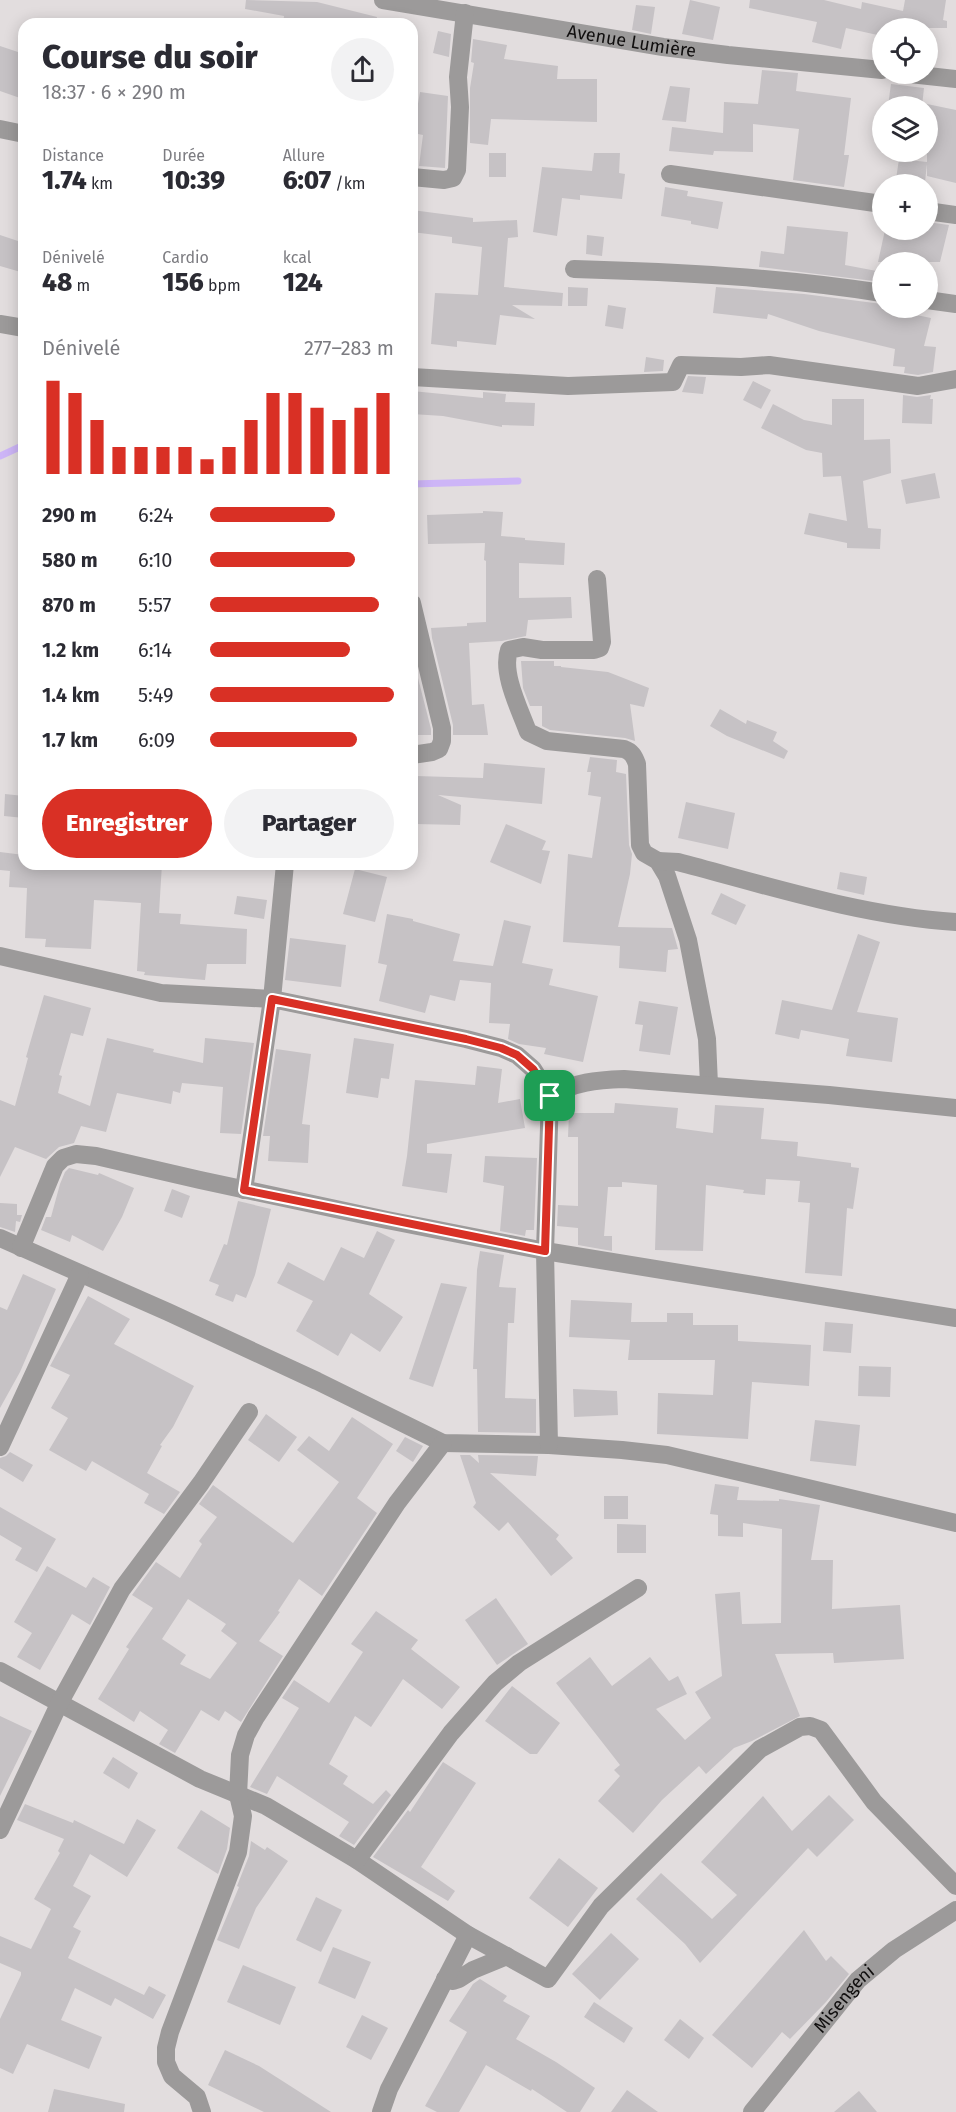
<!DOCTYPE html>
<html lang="fr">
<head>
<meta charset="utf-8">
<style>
  :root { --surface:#fff; --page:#f2f2f3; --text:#2b2b33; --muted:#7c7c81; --accent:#d93025 }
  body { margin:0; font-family:"Fira Sans",sans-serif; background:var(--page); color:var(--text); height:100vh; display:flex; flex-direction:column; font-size:22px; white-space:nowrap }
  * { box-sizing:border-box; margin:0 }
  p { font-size:20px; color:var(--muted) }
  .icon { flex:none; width:33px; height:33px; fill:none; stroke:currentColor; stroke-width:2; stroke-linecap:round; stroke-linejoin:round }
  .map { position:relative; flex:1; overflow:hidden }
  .drawer { position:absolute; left:18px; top:18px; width:400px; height:852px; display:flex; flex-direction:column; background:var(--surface); border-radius:18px; box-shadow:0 3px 15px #0003 }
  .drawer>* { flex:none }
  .fabs { position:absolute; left:872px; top:18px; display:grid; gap:12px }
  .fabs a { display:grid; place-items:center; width:66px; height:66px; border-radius:50%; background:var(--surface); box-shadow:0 3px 15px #0003; font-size:30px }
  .pin { position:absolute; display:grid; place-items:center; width:51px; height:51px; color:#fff; margin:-26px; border-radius:12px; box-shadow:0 3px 9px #0006 }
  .round { display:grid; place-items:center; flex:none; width:63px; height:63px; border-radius:32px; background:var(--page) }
  .head { display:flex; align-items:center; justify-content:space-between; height:102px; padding:0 24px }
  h1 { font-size:33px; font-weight:800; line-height:45px }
  .metrics { display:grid; grid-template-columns:repeat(3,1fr); gap:9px; height:102px; padding:6px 24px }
  .metrics div { display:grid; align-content:center }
  .metrics b { font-size:26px; font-weight:800 }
  .metrics small { font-size:16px; font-weight:400 }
  .metrics p { font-size:16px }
  .chart { height:168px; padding:12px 24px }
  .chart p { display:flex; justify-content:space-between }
  .chart svg { width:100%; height:108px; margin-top:6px; stroke:var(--accent); stroke-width:6 }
  .action { display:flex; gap:12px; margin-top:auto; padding:12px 24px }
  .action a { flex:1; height:69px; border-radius:36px; background:var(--accent); color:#fff; font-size:24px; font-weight:800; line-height:69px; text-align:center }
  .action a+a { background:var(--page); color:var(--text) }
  ul { padding:0 24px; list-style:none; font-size:20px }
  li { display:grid; grid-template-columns:96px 72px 1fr; align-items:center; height:45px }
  li i { height:15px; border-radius:8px; background:var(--accent) }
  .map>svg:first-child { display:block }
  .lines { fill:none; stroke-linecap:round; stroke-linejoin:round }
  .stream { stroke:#cdb5f7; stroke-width:7 }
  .building { fill:#c6c2c5; fill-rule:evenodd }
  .street { stroke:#9c9a9a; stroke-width:18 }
  .route-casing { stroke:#fff; stroke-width:12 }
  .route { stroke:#d93025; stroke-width:8 }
  .labels { text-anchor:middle; stroke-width:4.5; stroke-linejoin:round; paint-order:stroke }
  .street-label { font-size:18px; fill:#100e0e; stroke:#fff }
</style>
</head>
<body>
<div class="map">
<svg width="956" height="2112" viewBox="0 0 956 2112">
  <rect width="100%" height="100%" fill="#e2ddde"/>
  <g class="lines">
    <g class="stream">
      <polyline points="0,456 24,445"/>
      <polyline points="412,484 518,481"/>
    </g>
  </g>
  <g class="building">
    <polygon points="246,0 317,2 377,17 376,24 283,24 284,16 245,9"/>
    <polygon points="690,0 720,7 713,40 682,34"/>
    <polygon points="750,0 824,0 861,9 862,2 903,11 905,0 946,0 943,20 947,21 947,28 882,28 882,36 846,28 841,49 812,42 817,22 749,8"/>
    <polygon points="636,5 655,7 651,34 632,30"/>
    <polygon points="438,31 451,34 449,57 433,53"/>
    <polygon points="473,39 507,45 504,59 558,66 557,79 597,79 597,122 491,119 488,145 470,143 470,88 474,63 471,62"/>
    <polygon points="0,46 24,54 24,88 20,98 0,91"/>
    <polygon points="762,70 798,73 796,91 851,98 844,155 849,155 844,187 793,180 799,129 753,124 753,152 714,151 713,155 669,151 672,127 723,133 724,102 758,104"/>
    <polygon points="891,84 924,88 922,106 888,106"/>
    <polygon points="670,86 690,88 686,122 662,120"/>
    <polygon points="420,92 448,96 445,168 419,166 423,135 413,133"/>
    <polygon points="927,104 956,110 956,183 927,176 927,164 925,182 896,179 899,159 927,162"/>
    <rect x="489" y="153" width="17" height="24"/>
    <polygon points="594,153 620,153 619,173 625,174 622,199 580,195 580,200 562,198 557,236 533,232 542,167 592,171"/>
    <polygon points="665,187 688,191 687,196 723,202 718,229 691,224 691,221 661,216"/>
    <polygon points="412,210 473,218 473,222 517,220 518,237 508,238 504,287 563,293 562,306 512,305 535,319 500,315 496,345 457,341 457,347 431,344 435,293 478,295 482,247 452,243 452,237 412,232"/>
    <polygon points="927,222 949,225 940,262 878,262 885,230 906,234 907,230 927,230"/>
    <polygon points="787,226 848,232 845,265 882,272 882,282 759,267 761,251 784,254"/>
    <polygon points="0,235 24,243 24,273 0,266"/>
    <polygon points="587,235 604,237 602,256 586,254"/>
    <polygon points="568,287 588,288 587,306 568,306"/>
    <polygon points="716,287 804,294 882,304 882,308 931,318 924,346 936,347 933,372 918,375 904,373 905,367 893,366 895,349 819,331 768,314 767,319 713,313"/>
    <polygon points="608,305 626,308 623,329 605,326"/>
    <polygon points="646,357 664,360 663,371 644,372"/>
    <polygon points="688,376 706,377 703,394 682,392"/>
    <polygon points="753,381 771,390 761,409 743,400"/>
    <polygon points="412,391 483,398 483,392 506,394 505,402 535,403 534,426 502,425 502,427 443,416 412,414"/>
    <polygon points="903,395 917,397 931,395 930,399 933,399 932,424 902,423"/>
    <polygon points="832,399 864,399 864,440 890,439 891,473 863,481 868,528 881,529 880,549 847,548 847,543 804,534 809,513 847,521 841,476 823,477 822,453 806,450 761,428 773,404 804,420 832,425"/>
    <polygon points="935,473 940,498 906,504 901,480"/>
    <polygon points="483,511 503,512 501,536 525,538 525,540 565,543 564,565 519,563 519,598 571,597 572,618 528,620 526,636 502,641 469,643 472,705 484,704 488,735 453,735 453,725 432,638 431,628 467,626 467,623 486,622 486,561 484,560 485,543 428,544 427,515 483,513"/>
    <polygon points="521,661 554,661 554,666 561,666 561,667 608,672 649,688 644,707 630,704 635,741 625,738 550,730 542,726 542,706 530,706 523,688"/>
    <polygon points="418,678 431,729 431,735 412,735 412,679"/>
    <polygon points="720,709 746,724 747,720 777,732 773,741 788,751 784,759 727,736 710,726"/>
    <polygon points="590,757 617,760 616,772 626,774 629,845 632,854 630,874 618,927 672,928 678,949 668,950 666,972 619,968 620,946 563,942 568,854 592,858 601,797 588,795 591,772 587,772"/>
    <polygon points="484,763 545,768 542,804 438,795 461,805 460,825 415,824 416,776 483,778"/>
    <polygon points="5,794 24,796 24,818 4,816"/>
    <polygon points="686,802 735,813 728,849 678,838"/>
    <polygon points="506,824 546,841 542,850 550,851 541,884 490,862"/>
    <polygon points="0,852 24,855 24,864 162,864 159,913 181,914 180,924 247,929 246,964 207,964 205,980 144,975 145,972 137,971 141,903 94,900 91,949 45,947 46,939 25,938 27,888 9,887 10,871 0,870"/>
    <polygon points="355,869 387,877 375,922 343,914"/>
    <polygon points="840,872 867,877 864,895 837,889"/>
    <polygon points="721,893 746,905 736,925 711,914"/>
    <polygon points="237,896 267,900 264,919 234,914"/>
    <polygon points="387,914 413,919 413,921 460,934 453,961 493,966 504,920 531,926 522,963 553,969 549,985 598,996 583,1062 544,1054 546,1048 519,1044 508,1039 510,1024 489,1023 491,983 460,980 455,1001 430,995 425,1013 379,1001 387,965 378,963"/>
    <polygon points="858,934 880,942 857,1012 898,1018 892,1062 846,1056 849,1039 801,1030 799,1039 775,1034 782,1000 832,1010"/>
    <polygon points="290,938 346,945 341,987 285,980"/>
    <polygon points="44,995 91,1008 83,1036 71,1033 59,1075 62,1076 58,1093 90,1106 107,1038 154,1049 153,1052 203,1063 205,1038 254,1043 241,1134 220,1133 223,1087 182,1083 180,1093 173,1091 171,1104 117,1093 106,1132 81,1126 74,1143 59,1147 46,1159 15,1147 0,1177 0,1100 15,1106 28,1058 26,1057"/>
    <polygon points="639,1001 678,1007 670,1055 639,1051 643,1025 635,1024"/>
    <polygon points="354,1038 394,1044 389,1079 381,1078 378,1098 346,1093"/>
    <polygon points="276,1049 311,1054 302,1124 310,1125 308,1163 268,1161 270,1136 263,1136"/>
    <polygon points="477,1066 502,1069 498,1103 520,1099 525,1128 427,1144 427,1153 452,1154 447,1193 402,1186 407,1156 415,1080 475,1085"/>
    <polygon points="615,1103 678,1108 676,1128 713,1133 715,1105 764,1108 761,1139 798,1142 797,1156 851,1163 851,1167 859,1168 853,1209 847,1208 842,1276 805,1273 810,1203 798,1202 800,1181 766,1179 765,1195 743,1193 744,1190 706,1185 703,1251 655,1250 657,1185 622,1182 622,1187 608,1187 604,1236 612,1236 612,1251 578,1245 578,1228 557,1226 558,1205 578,1206 578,1137 568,1137 569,1113 614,1113"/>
    <polygon points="485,1156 537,1158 534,1230 526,1230 525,1236 500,1231 504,1186 483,1182"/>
    <polygon points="69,1168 98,1175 99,1173 134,1188 122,1217 103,1251 72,1235 70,1242 41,1230 46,1217 51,1217 60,1184 65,1172"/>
    <polygon points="172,1189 190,1196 182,1218 164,1211"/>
    <polygon points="238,1201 271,1209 255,1275 246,1298 236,1294 233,1302 215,1295 219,1285 209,1281 224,1244 227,1245"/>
    <polygon points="0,1203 17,1204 17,1215 22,1215 20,1222 16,1221 15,1232 0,1227"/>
    <polygon points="377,1231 395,1240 369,1294 403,1317 380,1352 351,1333 338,1356 296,1331 313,1301 277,1283 288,1262 324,1281 341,1247 364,1258"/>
    <polygon points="480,1251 504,1255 499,1287 516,1288 514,1323 508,1323 505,1398 536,1399 536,1433 478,1432 477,1369 473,1369 477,1270"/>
    <polygon points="23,1274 56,1289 20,1372 0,1408 0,1307 7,1310"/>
    <polygon points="441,1283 467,1287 433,1387 409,1379"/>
    <polygon points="88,1296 130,1319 114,1344 194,1386 173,1427 160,1445 162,1446 147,1473 180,1492 164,1514 144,1503 149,1494 92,1461 86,1471 49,1450 68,1418 51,1408 70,1375 50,1366"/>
    <polygon points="571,1300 632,1303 631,1322 667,1322 667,1313 693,1313 693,1325 738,1325 738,1341 811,1345 809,1386 752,1382 748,1439 657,1434 658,1393 713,1395 715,1360 628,1360 630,1340 569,1337"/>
    <polygon points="825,1322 853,1324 851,1353 823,1351"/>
    <polygon points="859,1366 891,1367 890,1397 858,1396"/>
    <polygon points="573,1389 617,1391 618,1415 574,1417"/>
    <polygon points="266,1414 297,1437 279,1462 248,1440"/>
    <path d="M352,1417l41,27 -36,54 20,15 -55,83 -23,-17 -21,32 2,1 -21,29 24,15 -42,66 -16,-11 -6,10 -18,-11 -26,43 -16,-9 9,-14 -28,-19 -6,11 -36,-23 31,-50 -3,-2 27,-39 -21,-13 24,-33 24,16 22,-34 -3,-3 18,-24 -18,-13 14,-19 80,58 46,-61 -42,-32 12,-14 20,15zM188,1599l38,25 -5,7 16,12 -27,36 -30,-15 6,-9 -24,-16z"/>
    <polygon points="815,1420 860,1425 856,1466 810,1461"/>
    <polygon points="405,1437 423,1446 413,1462 396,1451"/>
    <polygon points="10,1452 33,1465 23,1482 0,1468 0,1458 6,1456"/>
    <polygon points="460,1455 470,1455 479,1463 478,1455 538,1456 536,1476 490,1473 559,1535 556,1539 573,1558 551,1576 508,1522 499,1531 473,1507 476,1503"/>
    <polygon points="715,1484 739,1487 737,1500 779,1501 779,1499 820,1505 811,1560 833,1560 832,1609 900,1605 904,1659 834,1663 833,1653 775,1654 800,1716 752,1741 734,1748 706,1774 699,1766 662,1800 633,1833 598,1801 620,1776 614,1770 620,1765 556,1683 590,1657 612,1686 650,1657 669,1681 678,1676 687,1694 656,1709 685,1740 711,1718 695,1692 722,1676 715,1594 740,1592 742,1624 781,1623 782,1529 743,1523 743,1537 718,1536 718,1515 710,1514"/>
    <rect x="604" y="1496" width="24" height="23"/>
    <polygon points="0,1507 56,1539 37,1572 15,1560 22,1548 0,1535"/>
    <polygon points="617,1524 646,1525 646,1553 617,1553"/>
    <polygon points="47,1566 86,1588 93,1577 110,1587 90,1625 72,1614 40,1670 17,1657 32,1633 14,1622"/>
    <polygon points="496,1598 528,1644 497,1665 465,1620"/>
    <polygon points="376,1611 418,1640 411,1649 460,1687 442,1709 403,1679 371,1727 355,1716 329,1764 348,1776 343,1784 373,1804 386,1790 391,1795 354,1845 339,1836 349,1822 277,1776 267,1794 250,1787 299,1708 282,1698 294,1680 329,1703 363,1652 351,1644"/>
    <polygon points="512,1686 560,1723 537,1754 530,1754 485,1721"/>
    <polygon points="0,1716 32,1731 0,1796"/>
    <polygon points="113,1757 138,1773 129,1789 103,1773"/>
    <polygon points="443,1762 476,1783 421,1867 455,1891 448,1901 373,1857 408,1810 410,1812"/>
    <polygon points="829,1795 854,1820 817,1857 808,1848 700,1963 685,1944 636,1899 661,1873 712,1919 737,1895 701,1862 763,1796 792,1831"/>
    <polygon points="25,1804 73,1823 74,1820 124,1844 137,1819 156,1830 127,1877 90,1854 73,1886 91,1896 73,1927 81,1931 68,1958 144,1995 149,1986 166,1995 153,2019 115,1998 111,2006 75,1988 61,2020 102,2037 89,2069 27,2044 13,2074 0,2068 0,2019 21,1975 21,1972 0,1963 0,1936 31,1949 51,1909 34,1899 60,1853 58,1851 64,1839 17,1820"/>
    <polygon points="201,1810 230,1828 227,1849 218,1874 177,1848"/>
    <polygon points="251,1841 265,1850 267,1847 288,1861 256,1908 239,1949 217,1940 239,1887 237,1886 249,1856"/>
    <polygon points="559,1858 598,1888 568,1927 529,1898"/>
    <polygon points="316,1897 342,1910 321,1952 296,1940"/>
    <polygon points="804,1930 826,1961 831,1956 849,1974 826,2002 790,2039 782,2032 752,2068 712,2035"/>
    <polygon points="611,1933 639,1959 600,2000 572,1974"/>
    <polygon points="333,1947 371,1962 355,1999 318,1983"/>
    <polygon points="243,1965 296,1987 280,2025 227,2002"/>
    <polygon points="480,1979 507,1996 503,2001 530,2016 516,2039 556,2062 595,2088 580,2112 567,2112 532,2089 531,2091 486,2065 459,2112 437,2112 425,2106 467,2032 449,2021 473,1984"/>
    <polygon points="594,2002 633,2028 624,2043 584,2017"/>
    <polygon points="362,2015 388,2028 371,2060 346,2047"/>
    <polygon points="680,2019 704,2038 689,2059 664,2040"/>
    <polygon points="225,2050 259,2066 331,2112 264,2112 208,2085"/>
    <polygon points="54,2089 125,2104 124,2112 48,2112"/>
    <polygon points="627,2090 658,2112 611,2112"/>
    <polygon points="859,2091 877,2112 834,2112"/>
  </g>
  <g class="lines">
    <g class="street">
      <path id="s1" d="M383,0l280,47 65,8 154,15"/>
      <polyline points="910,74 956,79"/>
      <polyline points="0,129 24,134"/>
      <polyline points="670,174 882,204"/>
      <polyline points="412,177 444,180 453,178 457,170 460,107 458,77 465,13"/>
      <polyline points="927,211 956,215"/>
      <path d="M574,269c103,3 206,8 308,24"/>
      <polyline points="927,300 956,304"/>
      <polyline points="0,324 24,328"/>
      <polyline points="412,377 568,386 673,382 681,365 741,367 769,365 918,386 956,379"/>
      <path d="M597,579l5,63 -2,6 -6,2h-52l-19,-3 -14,3c-8,23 11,60 19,82l19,9 77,8c8,3 10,7 13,15l3,81 4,8 14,8 9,15 21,64 19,99 2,46"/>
      <polyline points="412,603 442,728 442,741 439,749 432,752 412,755"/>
      <path d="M658,861l20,1c91,24 184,54 278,60"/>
      <path d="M0,956l161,37 111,6 194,40 35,9 16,7 16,14 17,27c26,-14 45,-16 74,-17l205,16 127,13"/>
      <polyline points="244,1190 272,999 285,864"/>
      <polyline points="0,1238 168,1312 317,1381 443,1443 549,1445 622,1450 667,1455 956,1523"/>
      <polyline points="21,1248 55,1166 63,1158 76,1154 96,1156 200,1180 387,1220 545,1251 956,1318"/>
      <polyline points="549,1445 545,1251 550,1096"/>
      <polyline points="0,1447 80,1274"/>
      <polyline points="0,1671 200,1779 266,1806 357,1860 468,1935 548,1979 601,1906 760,1749 800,1727 810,1726 821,1730 874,1802 956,1886"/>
      <polyline points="0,1830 60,1702 122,1589 201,1483 249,1412"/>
      <polyline points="357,1860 451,1733 495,1683 519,1663 638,1588"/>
      <polyline points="445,1979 453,1981 459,1979 473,1970 507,1956"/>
      <polyline points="202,2112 197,2097 172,2076 166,2062 166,2048 170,2032 238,1852 243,1816 238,1795 240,1755 246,1735 256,1717 397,1503 443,1443"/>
      <polyline points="381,2112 389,2089 468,1935"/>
      <path id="s2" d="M752,2112l106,-132 36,-30 62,-40"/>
    </g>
  </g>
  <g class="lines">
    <defs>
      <polygon id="route" points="272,999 466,1039 501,1048 517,1055 533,1069 550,1096 545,1251 244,1190"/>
    </defs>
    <use href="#route" class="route-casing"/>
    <use href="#route" class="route"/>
  </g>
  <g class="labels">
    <g class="street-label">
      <text dy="6" stroke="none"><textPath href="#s1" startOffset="252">Avenue Lumière</textPath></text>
      <text dy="6" stroke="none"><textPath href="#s2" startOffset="146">Misengeni</textPath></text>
    </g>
  </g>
</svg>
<div class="fabs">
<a><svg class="icon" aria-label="locate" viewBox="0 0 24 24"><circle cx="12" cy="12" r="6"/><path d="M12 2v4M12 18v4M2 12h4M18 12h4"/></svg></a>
<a><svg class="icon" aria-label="layers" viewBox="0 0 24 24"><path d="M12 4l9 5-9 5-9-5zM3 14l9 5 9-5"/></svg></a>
<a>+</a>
<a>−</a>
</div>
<div class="pin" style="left:550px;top:1096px;background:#1e9e55"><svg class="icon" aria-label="arrive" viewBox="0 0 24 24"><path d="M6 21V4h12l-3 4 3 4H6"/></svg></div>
<section class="drawer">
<div class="head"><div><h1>Course du soir</h1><p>18:37 · 6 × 290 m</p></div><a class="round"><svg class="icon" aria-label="share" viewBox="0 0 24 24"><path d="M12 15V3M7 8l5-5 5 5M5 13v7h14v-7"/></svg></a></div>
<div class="metrics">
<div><p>Distance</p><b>1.74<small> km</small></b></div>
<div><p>Durée</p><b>10:39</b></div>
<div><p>Allure</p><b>6:07<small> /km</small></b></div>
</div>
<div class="metrics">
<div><p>Dénivelé</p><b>48<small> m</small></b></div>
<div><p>Cardio</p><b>156<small> bpm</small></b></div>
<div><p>kcal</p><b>124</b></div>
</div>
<div class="chart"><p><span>Dénivelé</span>277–283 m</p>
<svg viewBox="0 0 160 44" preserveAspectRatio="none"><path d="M5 44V6M15 44V11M25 44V22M35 44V33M45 44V33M55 44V33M65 44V33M75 44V38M85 44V33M95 44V22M105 44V11M115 44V11M125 44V17M135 44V22M145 44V17M155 44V11"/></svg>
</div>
<ul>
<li><b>290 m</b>6:24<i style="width:68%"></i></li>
<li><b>580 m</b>6:10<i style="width:79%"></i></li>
<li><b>870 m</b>5:57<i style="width:92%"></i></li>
<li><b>1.2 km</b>6:14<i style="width:76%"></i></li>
<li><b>1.4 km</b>5:49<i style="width:100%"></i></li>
<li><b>1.7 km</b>6:09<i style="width:80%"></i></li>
</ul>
<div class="action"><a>Enregistrer</a><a>Partager</a></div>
</section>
</div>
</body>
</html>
